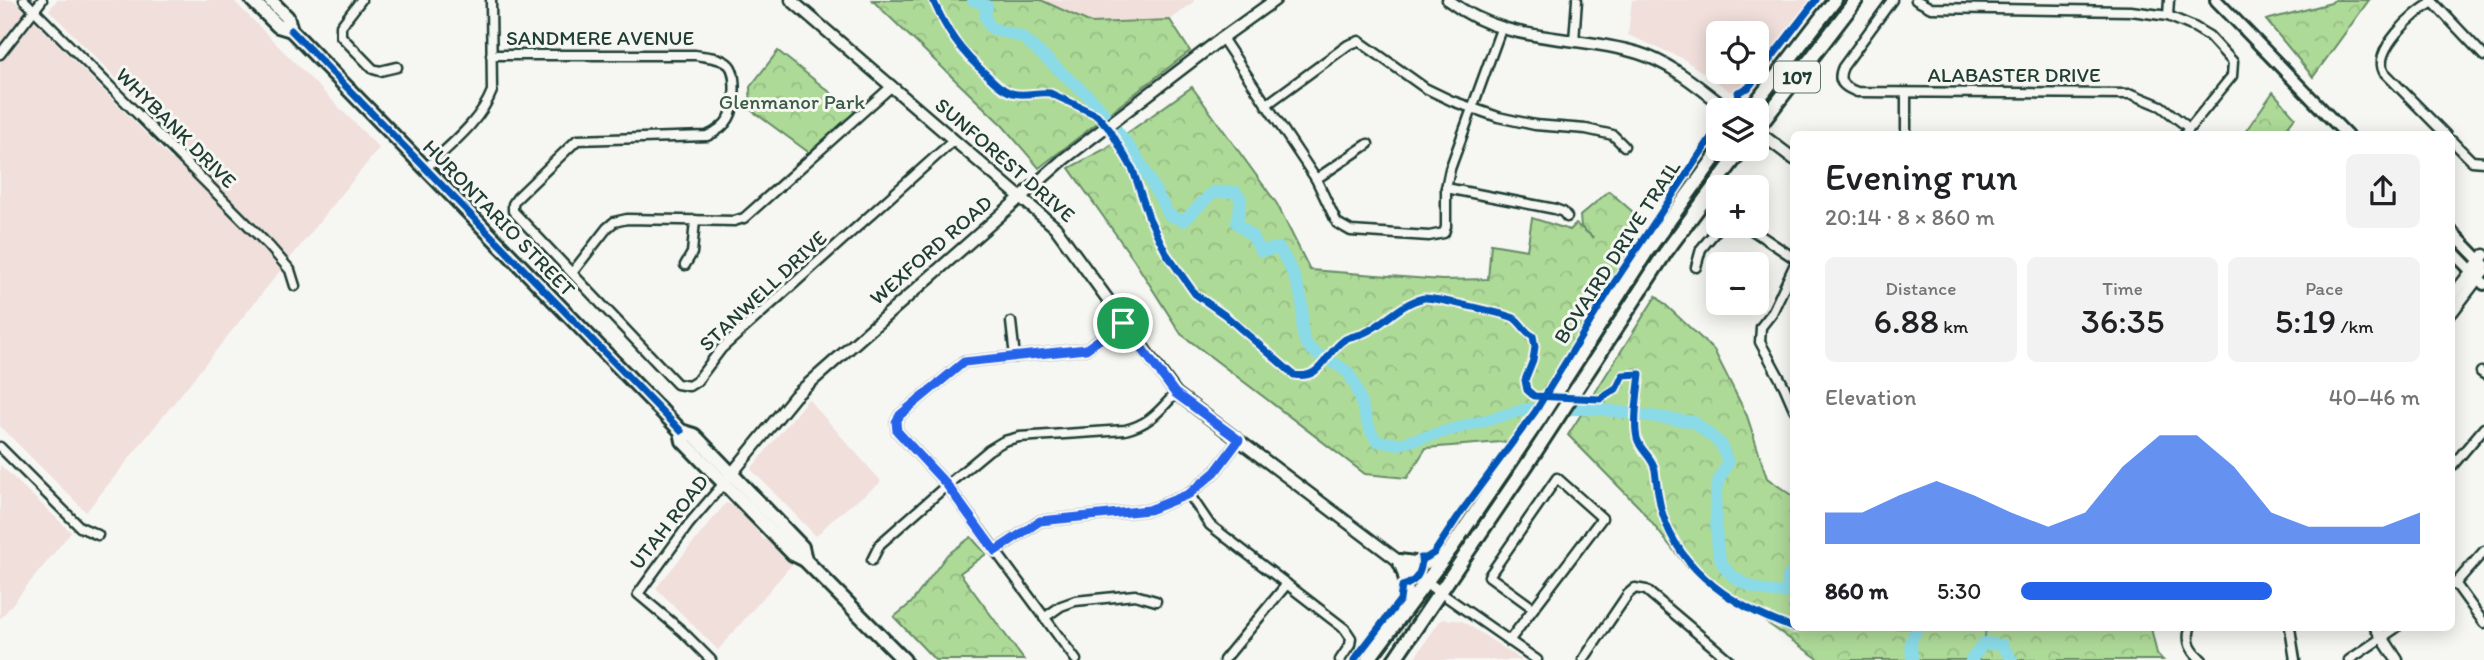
<!DOCTYPE html>
<html lang="en">
<head>
<meta charset="utf-8">
<style>
  :root { --surface:#fff; --page:#f2f2f2; --text:#202124; --muted:#757577; --accent:#2563eb }
  body { margin:0; font-family:Itim,sans-serif; background:var(--page); color:var(--text); height:100vh; display:flex; flex-direction:column; font-size:26px; white-space:nowrap }
  * { box-sizing:border-box; margin:0 }
  p { font-size:23px; color:var(--muted) }
  .icon { flex:none; width:38px; height:38px; fill:none; stroke:currentColor; stroke-width:2; stroke-linecap:round; stroke-linejoin:round }
  .map { position:relative; flex:1; overflow:hidden }
  .panel { position:absolute; left:1790px; top:131px; width:665px; height:500px; display:flex; flex-direction:column; background:var(--surface); border-radius:10px; box-shadow:0 4px 18px #0003 }
  .panel>* { flex:none }
  .buttons { position:absolute; left:1706px; top:21px; display:grid; gap:14px }
  .buttons a { display:grid; place-items:center; width:63px; height:63px; border-radius:10px; background:var(--surface); box-shadow:0 4px 18px #0003; font-size:35px }
  .pin { position:absolute; display:grid; place-items:center; width:60px; height:60px; color:#fff; margin:-30px; border:4px solid #fff; border-radius:50%; box-shadow:0 2px 7px #0007 }
  .round { display:grid; place-items:center; flex:none; width:74px; height:74px; border-radius:10px; background:var(--page) }
  .overview { display:flex; align-items:center; justify-content:space-between; height:119px; padding:0 35px }
  h1 { font-size:38px; font-weight:600; line-height:52px }
  .metrics { display:grid; grid-template-columns:repeat(3,1fr); gap:10px; height:119px; padding:7px 35px }
  .metrics div { display:grid; align-content:center; border-radius:10px; background:var(--page); text-align:center }
  .metrics b { font-size:35px; font-weight:600 }
  .metrics small { font-size:19px; font-weight:400 }
  .metrics p { font-size:19px }
  .chart { height:196px; padding:14px 35px }
  .chart p { display:flex; justify-content:space-between }
  .chart svg { width:100%; height:126px; margin-top:7px; fill:var(--accent); opacity:.7 }
  ul { padding:0 35px; list-style:none; font-size:23px }
  li { display:grid; grid-template-columns:112px 84px 1fr; align-items:center; height:52px }
  li i { height:18px; border-radius:9px; background:var(--accent) }
  .map>svg:first-child { display:block }
  .built { fill:#f0dfdb }
  .forest { fill:url(#forest-crowns); stroke:#668c66; stroke-width:2 }
  .lines { fill:none; stroke-linecap:round; stroke-linejoin:round }
  .stream { stroke:#5f9b9f; stroke-width:2 }
  .river { stroke:#8adae7; stroke-width:12 }
  .minor-casing { stroke:#1f3d34; stroke-width:13 }
  .tertiary-casing { stroke:#1f3d34; stroke-width:15 }
  .secondary-casing { stroke:#1f3d34; stroke-width:16 }
  .primary-casing { stroke:#1f3d34; stroke-width:18 }
  .minor { stroke:#f6f6f2; stroke-width:8 }
  .tertiary { stroke:#f6f6f2; stroke-width:10 }
  .secondary { stroke:#f6f6f2; stroke-width:10 }
  .primary { stroke:#f6f6f2; stroke-width:12 }
  .cycleway-casing { stroke:#f6f6f2; stroke-width:11 }
  .cycleway { stroke:#0057b8; stroke-width:7 }
  .route-casing { stroke:#fff; stroke-width:14 }
  .route { stroke:#2563eb; stroke-width:9 }
  .labels { text-anchor:middle; stroke-width:6; stroke-linejoin:round; paint-order:stroke }
  .shield { fill:#f6f6f2; stroke:#60746d; stroke-width:2 }
  .shield-label { font-size:19px; font-weight:bold; fill:#1f3d34 }
  .street-label { font-size:21px; fill:#1f3d34; stroke:#f6f6f2 }
  .park-label { font-size:21px; fill:#3c5c48; stroke:#f6f6f2 }
</style>
</head>
<body>
<div class="map">
<svg width="2484" height="660" viewBox="0 0 2484 660">
  <defs>
    <pattern id="forest-crowns" width="20" height="18" patternUnits="userSpaceOnUse" patternTransform="scale(1.75)"><rect width="20" height="18" fill="#aeda98"/><path d="M2 6a3 3 0 1 1 6 0M12 15a3 3 0 1 1 6 0" fill="none" stroke="#95bc84"/></pattern>
  </defs>
  <rect width="100%" height="100%" fill="#f6f6f2"/>
  <filter id="ink" filterUnits="userSpaceOnUse"><feTurbulence type="fractalNoise" baseFrequency=".0143" numOctaves="2"/><feDisplacementMap in="SourceGraphic" scale="14" xChannelSelector="R" yChannelSelector="G"/><feConvolveMatrix kernelMatrix="1 2 1 2 8 2 1 2 1" color-interpolation-filters="sRGB"/></filter>
  <g filter="url(#ink)">
    <g class="built">
      <polygon points="0,0 14,0 171,159 179,142 49,10 57,0 233,0 379,148 86,512 0,426"/>
      <polygon points="1041,0 1196,0 1170,20 1091,23"/>
      <polygon points="1632,0 1815,0 1757,67 1757,33 1718,33 1718,72 1753,72 1734,94 1682,58 1628,35"/>
      <polygon points="808,399 880,480 880,483 835,517 816,536 751,469"/>
      <polygon points="0,465 71,532 0,619"/>
      <polygon points="726,503 739,508 763,539 772,543 783,554 781,556 784,559 786,558 792,564 718,650 656,588"/>
      <polygon points="1444,619 1462,621 1522,660 1413,660 1440,621"/>
    </g>
    <g class="forest">
      <polygon points="872,0 1041,0 1091,23 1170,20 1190,51 1039,168 1003,126"/>
      <polygon points="2334,0 2369,0 2313,77 2266,20 2331,3"/>
      <polygon points="778,51 855,112 811,154 751,110 750,87"/>
      <polygon points="1192,87 1277,204 1310,270 1442,280 1488,279 1491,244 1527,250 1532,218 1570,230 1576,224 1594,238 1581,227 1580,216 1609,191 1642,220 1623,248 1630,251 1597,314 1589,318 1513,441 1426,448 1407,478 1365,474 1181,334 1134,260 1069,168 1105,149"/>
      <polygon points="2273,92 2295,117 2281,135 2243,135"/>
      <polygon points="1656,296 1714,350 1747,416 1767,478 1794,497 1794,628 2151,628 2157,654 2163,660 1820,660 1687,567 1639,507 1568,435"/>
      <polygon points="971,537 986,554 960,573 1024,660 935,660 894,617 911,603 947,555"/>
    </g>
    <g class="lines">
      <polyline class="stream" points="1984,643 1986,628"/>
      <g class="river">
        <path d="M973,0l14,6 -2,11 6,11 31,9 75,67 42,56 30,55 15,6 29,-29h23l5,7 -4,24 15,13 9,15 18,-3c10,16 20,36 23,55 2,11 -2,22 1,32 4,22 31,23 44,37 15,17 15,50 30,69l22,3 128,-35h70l97,13 27,22 7,19c-3,6 -8,13 -10,19 -4,10 -2,65 2,76 8,24 45,37 68,34v-15l6,-9"/>
        <polyline points="1912,660 1911,642 1917,628"/>
        <polyline points="1971,660 1984,643 2002,645 2012,660"/>
      </g>
      <defs>
        <g id="minor">
          <polyline points="24,0 269,246 290,270 295,286"/>
          <polyline points="361,0 341,26 341,36 373,69 380,71 397,67"/>
          <path d="M1892,0l-49,67c-7,15 1,20 14,25l275,2 29,12 28,22"/>
          <polyline points="1916,0 1931,8 2131,11 2168,16 2194,27 2209,36 2233,62 2232,76 2184,135"/>
          <polyline points="2431,0 2484,56"/>
          <path d="M2432,3c-18,9 -60,48 -48,69l62,63"/>
          <polyline points="2168,16 2169,0"/>
          <polyline points="1222,38 1316,179 1337,223 1351,231 1429,236 1444,233 1446,227 1446,188 1450,169 1501,29"/>
          <polyline points="1574,41 1577,0"/>
          <polyline points="0,54 42,0"/>
          <path d="M491,55h204c10,2 25,2 33,9 10,8 7,44 1,54 -5,9 -13,14 -22,18l-130,4 -60,58 -4,6v7l164,173 12,2 8,-5 24,-32 233,-209"/>
          <polyline points="1906,93 1906,135"/>
          <polyline points="1266,105 1348,45 1359,41 1425,88 1452,101 1498,117 1535,125 1586,129 1613,135 1624,146"/>
          <polyline points="2452,141 2472,161 2484,162"/>
          <path d="M426,168c24,-23 54,-46 66,-77l-1,-91"/>
          <polyline points="1316,179 1368,144"/>
          <polyline points="1446,188 1555,209 1563,212 1567,217"/>
          <polyline points="1746,226 1794,258"/>
          <polyline points="685,265 692,253 695,220"/>
          <polyline points="1794,266 1772,313 1761,327 1760,342 1784,386 1794,409"/>
          <polyline points="1696,267 1701,249 1720,226"/>
          <polyline points="572,273 607,228 614,222 627,219 734,221 744,218 892,86"/>
          <polyline points="1011,322 1015,357"/>
          <polyline points="2481,372 2484,374"/>
          <polyline points="0,447 80,527 98,535"/>
          <polyline points="2452,466 2484,428"/>
          <polyline points="1189,494 1210,525 1345,629 1351,638 1350,645 1340,660"/>
          <polyline points="995,551 1040,521 1149,510 1189,494 1215,472 1239,440"/>
          <path d="M872,560l8,-16 67,-59 42,-35 15,-9 15,-4 106,-7c25,-6 34,-19 51,-37"/>
          <polyline points="2455,583 2484,623"/>
          <polyline points="2454,585 2484,551"/>
          <polyline points="1441,593 1537,660"/>
          <polyline points="1044,618 1061,606 1075,601 1135,595 1156,601"/>
          <path d="M2190,628c-4,14 1,23 12,32"/>
          <polyline points="2290,628 2295,660"/>
          <polyline points="1509,641 1602,518 1557,478 1489,576 1533,608"/>
          <polyline points="711,660 682,631 638,594 689,524 724,483"/>
          <polyline points="1076,660 947,485 897,431 896,422 900,415 964,362 1086,349 1123,322"/>
          <polyline points="1224,660 1287,584"/>
          <polyline points="1583,660 1628,594 1635,588 1646,590 1729,660"/>
          <polyline points="2349,660 2396,628"/>
        </g>
        <g id="tertiary">
          <polyline points="791,0 1055,227 1176,393 1441,593"/>
          <path d="M1448,0c60,46 123,33 190,53 36,11 62,36 91,57"/>
          <polyline points="1757,131 1794,159"/>
          <polyline points="2452,296 2484,255"/>
          <polyline points="2452,312 2484,270"/>
          <polyline points="729,477 795,396 1064,159 1222,38 1275,0"/>
          <polyline points="2376,628 2397,660"/>
        </g>
        <g id="secondary">
          <polyline points="2216,0 2347,135"/>
          <polyline points="2452,232 2484,265"/>
          <polyline points="2452,251 2484,284"/>
        </g>
        <g id="primary">
          <polyline points="252,0 278,26 291,30"/>
          <polyline points="270,0 287,17 291,30 681,431 694,435 802,547 805,560"/>
          <polyline points="1750,110 1835,0"/>
          <polyline points="1757,129 1856,0"/>
          <polyline points="681,431 683,441 793,554 805,560 904,660"/>
          <polyline points="1399,561 1422,564 1444,555"/>
          <path d="M1399,561c8,14 9,32 6,47"/>
          <polyline points="1368,660 1450,550 1542,415 1647,251 1721,149"/>
          <polyline points="1394,660 1528,463 1665,253 1742,149"/>
        </g>
      </defs>
      <use href="#minor" class="minor-casing"/>
      <use href="#tertiary" class="tertiary-casing"/>
      <use href="#secondary" class="secondary-casing"/>
      <use href="#primary" class="primary-casing"/>
      <use href="#minor" class="minor"/>
      <use href="#tertiary" class="tertiary"/>
      <use href="#secondary" class="secondary"/>
      <use href="#primary" class="primary"/>
      <defs>
        <g id="cycleway">
          <path d="M933,0c14,32 27,51 53,74 8,8 16,16 26,19 13,4 25,-2 38,0l47,22 13,15 23,40 16,48 17,35 29,41 31,22 68,59c28,5 30,-21 50,-35 6,-4 13,-4 20,-7 21,-9 36,-30 60,-35 9,-1 81,16 90,20 8,5 10,14 19,18l2,11 -2,13 -8,20 2,10 7,6 66,3 16,-10 7,-14 17,-1c-2,18 -7,47 -3,64 3,13 16,19 18,32 2,15 3,28 7,42 18,61 76,97 132,116"/>
          <polyline points="291,30 681,431"/>
          <polyline points="1735,110 1740,104 1738,92 1748,88 1816,0"/>
          <path d="M1354,660l46,-60 2,-14c14,-3 21,-15 19,-28h5l8,-5 27,-41 74,-100 79,-129 104,-156"/>
        </g>
      </defs>
      <use href="#cycleway" class="cycleway-casing"/>
      <use href="#cycleway" class="cycleway"/>
    </g>
  </g>
  <g class="lines" filter="url(#ink)">
    <defs>
      <polygon id="route" points="1123,323 1175,393 1239,440 1215,472 1189,494 1149,510 1040,521 995,551 947,485 897,431 896,422 900,415 964,362 1086,349"/>
    </defs>
    <use href="#route" class="route-casing"/>
    <use href="#route" class="route"/>
  </g>
  <g class="labels">
    <rect class="shield" x="1774" y="61.5" width="46" height="31" rx="5"/>
    <g class="shield-label">
      <text x="1797" y="84">107</text>
    </g>
    <g class="street-label">
      <text x="600" y="45">SANDMERE AVENUE</text>
      <text x="2014" y="82">ALABASTER DRIVE</text>
      <text transform="translate(176 128) rotate(45)" y="7">WHYBANK DRIVE</text>
      <text transform="translate(1005 160) rotate(41)" y="7">SUNFOREST DRIVE</text>
      <text transform="translate(499 218) rotate(46)" y="7">HURONTARIO STREET</text>
      <text transform="translate(931 250) rotate(-41)" y="7">WEXFORD ROAD</text>
      <text transform="translate(1617 252) rotate(-57)" y="7">BOVAIRD DRIVE TRAIL</text>
      <text transform="translate(763 291) rotate(-43)" y="7">STANWELL DRIVE</text>
      <text transform="translate(669 522) rotate(-52)" y="7">UTAH ROAD</text>
    </g>
    <g class="park-label">
      <text x="792" y="109">Glenmanor Park</text>
    </g>
  </g>
</svg>
<div class="buttons">
<a><svg class="icon" aria-label="locate" viewBox="0 0 24 24"><circle cx="12" cy="12" r="6"/><path d="M12 2v4M12 18v4M2 12h4M18 12h4"/></svg></a>
<a><svg class="icon" aria-label="layers" viewBox="0 0 24 24"><path d="M12 4l9 5-9 5-9-5zM3 14l9 5 9-5"/></svg></a>
<a>+</a>
<a>−</a>
</div>
<div class="pin" style="left:1123px;top:323px;background:#1e9e55"><svg class="icon" aria-label="arrive" viewBox="0 0 24 24"><path d="M6 21V4h12l-3 4 3 4H6"/></svg></div>
<section class="panel">
<div class="overview"><div><h1>Evening run</h1><p>20:14 · 8 × 860 m</p></div><a class="round"><svg class="icon" aria-label="share" viewBox="0 0 24 24"><path d="M12 15V3M7 8l5-5 5 5M5 13v7h14v-7"/></svg></a></div>
<div class="metrics">
<div><p>Distance</p><b>6.88<small> km</small></b></div>
<div><p>Time</p><b>36:35</b></div>
<div><p>Pace</p><b>5:19<small> /km</small></b></div>
</div>
<div class="chart"><p><span>Elevation</span>40–46 m</p>
<svg viewBox="0 0 160 44" preserveAspectRatio="none"><path d="M0 44V33L10 33L20 27L30 22L40 27L50 33L60 38L70 33L80 17L90 6L100 6L110 17L120 33L130 38L140 38L150 38L160 33V44z"/></svg>
</div>
<ul>
<li><b>860 m</b>5:30<i style="width:63%"></i></li>
</ul>
</section>
</div>
</body>
</html>
